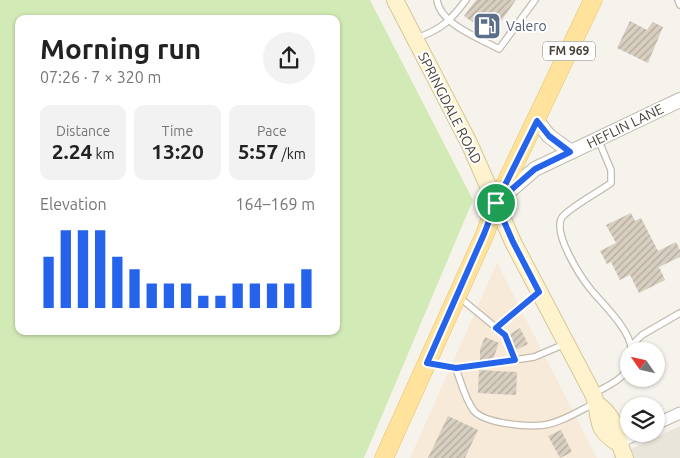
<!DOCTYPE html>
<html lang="en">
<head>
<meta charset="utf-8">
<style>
  :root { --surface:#fff; --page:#f2f2f2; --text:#222; --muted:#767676; --accent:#2563eb }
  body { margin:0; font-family:Ubuntu,sans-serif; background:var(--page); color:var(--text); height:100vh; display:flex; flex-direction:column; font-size:19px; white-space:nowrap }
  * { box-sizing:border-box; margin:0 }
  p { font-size:16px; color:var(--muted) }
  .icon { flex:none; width:28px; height:28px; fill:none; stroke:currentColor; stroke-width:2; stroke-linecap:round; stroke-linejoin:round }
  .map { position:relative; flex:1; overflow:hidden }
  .sheet { position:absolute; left:15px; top:15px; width:325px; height:320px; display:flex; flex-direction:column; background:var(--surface); border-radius:10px; box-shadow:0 1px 4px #0004 }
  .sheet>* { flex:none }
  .needle { width:32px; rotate:304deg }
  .tools { position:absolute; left:620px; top:342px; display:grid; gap:10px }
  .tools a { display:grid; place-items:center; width:45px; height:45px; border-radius:50%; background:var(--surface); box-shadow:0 1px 4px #0004; font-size:25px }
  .pin { position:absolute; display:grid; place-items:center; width:42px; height:42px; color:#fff; margin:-21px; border:2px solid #fff; border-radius:50%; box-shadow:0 1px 5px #0007 }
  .round { display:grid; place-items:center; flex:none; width:52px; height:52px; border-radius:26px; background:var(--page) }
  .overview { display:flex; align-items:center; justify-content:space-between; height:85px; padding:0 25px }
  h1 { font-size:28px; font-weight:600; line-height:38px }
  .figures { display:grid; grid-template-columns:repeat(3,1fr); gap:8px; height:85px; padding:5px 25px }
  .figures div { display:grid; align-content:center; border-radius:10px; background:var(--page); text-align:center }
  .figures b { font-size:21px; font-weight:600 }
  .figures small { font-size:14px; font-weight:400 }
  .figures p { font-size:14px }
  .chart { height:140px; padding:10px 25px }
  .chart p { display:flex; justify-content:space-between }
  .chart svg { width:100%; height:90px; margin-top:5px; stroke:var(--accent); stroke-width:6 }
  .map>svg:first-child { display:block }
  .residential { fill:#eae5da }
  .commercial { fill:#f7ead8 }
  .green { fill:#d2eab5; fill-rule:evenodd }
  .building { fill:url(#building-hatch) }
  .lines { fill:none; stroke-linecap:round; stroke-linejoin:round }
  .service-casing { stroke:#c2bbae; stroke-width:8 }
  .minor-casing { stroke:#c2bbae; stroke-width:13 }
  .tertiary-casing { stroke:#c2bbae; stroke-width:16 }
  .secondary-casing { stroke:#d6c79b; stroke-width:18 }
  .primary-casing { stroke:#e6c16a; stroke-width:19 }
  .service { stroke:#fff; stroke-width:5.5 }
  .minor { stroke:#fff; stroke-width:11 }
  .tertiary { stroke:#fff; stroke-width:14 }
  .secondary { stroke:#fff3cd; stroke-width:16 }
  .primary { stroke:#ffe39c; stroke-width:18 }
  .route-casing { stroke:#fff; stroke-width:10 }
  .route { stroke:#2563eb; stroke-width:6 }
  .labels { text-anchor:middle; stroke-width:4; stroke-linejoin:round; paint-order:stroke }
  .shield { fill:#fff; stroke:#817c74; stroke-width:1 }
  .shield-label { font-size:12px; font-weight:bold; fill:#4b4439 }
  .service-label { font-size:14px; fill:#4e5e75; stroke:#fff; text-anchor:start }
  .street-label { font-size:14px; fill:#4b4439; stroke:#fff }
</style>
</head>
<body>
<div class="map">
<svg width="680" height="458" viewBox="0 0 680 458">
  <defs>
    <pattern id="building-hatch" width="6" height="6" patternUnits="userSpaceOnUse" patternTransform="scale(1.25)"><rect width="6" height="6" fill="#d8cfc1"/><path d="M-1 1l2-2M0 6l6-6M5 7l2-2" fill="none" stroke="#b1aa9e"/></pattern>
  </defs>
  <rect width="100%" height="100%" fill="#f6f3ec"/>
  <polygon class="residential" points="680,426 680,458 612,458"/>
  <polygon class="commercial" points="497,263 597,458 410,458"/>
  <path class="green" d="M0,0h370l103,200 -109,258h-364zM19,19h317v312h-317z"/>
  <g class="building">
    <polygon points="476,0 516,0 491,35 464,16"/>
    <polygon points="630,21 647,30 653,22 663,27 648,63 617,48"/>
    <polygon points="631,213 635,221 641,218 658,251 676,242 680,250 680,257 659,267 665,280 639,293 630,275 620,280 611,262 607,264 600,251 616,243 606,225"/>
    <polygon points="520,328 528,344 516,350 510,334"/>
    <polygon points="485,337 499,343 493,359 480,361 480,349"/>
    <polygon points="479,370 517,372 516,395 478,393"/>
    <polygon points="448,416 478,430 465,458 428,458"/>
    <polygon points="561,430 572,452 560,458 548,436"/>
  </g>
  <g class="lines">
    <defs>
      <g id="service">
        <path d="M437,0c3,24 42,38 62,49l36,-49"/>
        <polyline points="678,0 680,5"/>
        <path d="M417,38c25,-9 33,-17 49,-38"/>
        <path d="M598,139l13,31v13c-14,10 -37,22 -48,33 -13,15 19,63 29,75 12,14 41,42 39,60"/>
        <polyline points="459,297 505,335 515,360"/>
        <polyline points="496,328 539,293"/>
        <polyline points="632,345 642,335 680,313"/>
        <polyline points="429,363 456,369 534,357 565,344"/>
        <path d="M456,369c5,13 9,30 18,42 12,13 54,16 70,14 16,-2 35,-14 49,-21"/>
        <path d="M595,393c12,-7 30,-14 34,-28"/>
      </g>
      <g id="minor">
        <polyline points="656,424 680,413"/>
        <polyline points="618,443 636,434"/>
      </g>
      <g id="tertiary">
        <polyline points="537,121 549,136 571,152"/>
        <polyline points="498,201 535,169 680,100"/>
      </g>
      <g id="secondary">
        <path d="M395,0l74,143 44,99 80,152c9,21 -1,34 25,49"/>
        <path d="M597,404c22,15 18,33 28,54"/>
      </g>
      <polyline id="primary" points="384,458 485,234 496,203 593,0"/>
    </defs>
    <use href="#service" class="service-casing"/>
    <use href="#minor" class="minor-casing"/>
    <use href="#tertiary" class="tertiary-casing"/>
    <use href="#secondary" class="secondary-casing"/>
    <use href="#primary" class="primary-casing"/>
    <use href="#service" class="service"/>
    <use href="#minor" class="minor"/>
    <use href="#tertiary" class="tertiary"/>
    <use href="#secondary" class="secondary"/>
    <use href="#primary" class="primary"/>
  </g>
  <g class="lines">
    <defs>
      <polyline id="route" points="496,203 484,234 427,363 456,368 515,360 505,335 496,328 539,292 513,242 496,203 535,169 570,152 549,136 537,121 496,203"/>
    </defs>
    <use href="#route" class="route-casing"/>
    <use href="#route" class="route"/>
  </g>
  <defs>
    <symbol id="fuel-square" viewBox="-11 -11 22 22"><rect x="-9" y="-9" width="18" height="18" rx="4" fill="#5c6f8a" stroke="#fff"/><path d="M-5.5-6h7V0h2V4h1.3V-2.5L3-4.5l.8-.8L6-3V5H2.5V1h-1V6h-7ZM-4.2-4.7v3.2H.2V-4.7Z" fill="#fff"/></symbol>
  </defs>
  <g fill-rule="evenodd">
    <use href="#fuel-square" x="471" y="10" width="32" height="32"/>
  </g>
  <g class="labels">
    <rect class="shield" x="543" y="41.5" width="52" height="19" rx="4"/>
    <g class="shield-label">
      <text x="569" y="55">FM 969</text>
    </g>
    <g class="service-label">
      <text x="506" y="31">Valero</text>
    </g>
    <g class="street-label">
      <text transform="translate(450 108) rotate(63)" y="5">SPRINGDALE ROAD</text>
      <text transform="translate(625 126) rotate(-26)" y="5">HEFLIN LANE</text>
    </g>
  </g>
</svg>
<div class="tools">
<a><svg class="needle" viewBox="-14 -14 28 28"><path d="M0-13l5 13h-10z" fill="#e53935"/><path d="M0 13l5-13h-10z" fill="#767676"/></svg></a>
<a><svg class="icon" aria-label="layers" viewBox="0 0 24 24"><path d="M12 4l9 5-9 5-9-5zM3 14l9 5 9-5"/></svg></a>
</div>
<div class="pin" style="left:496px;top:203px;background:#1e9e55"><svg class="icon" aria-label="arrive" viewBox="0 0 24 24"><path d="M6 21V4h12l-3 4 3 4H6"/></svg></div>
<section class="sheet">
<div class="overview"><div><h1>Morning run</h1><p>07:26 · 7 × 320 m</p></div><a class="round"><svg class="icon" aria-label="share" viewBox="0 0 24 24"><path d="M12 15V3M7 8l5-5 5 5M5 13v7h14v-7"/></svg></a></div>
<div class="figures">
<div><p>Distance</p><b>2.24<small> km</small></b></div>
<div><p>Time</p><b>13:20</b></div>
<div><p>Pace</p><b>5:57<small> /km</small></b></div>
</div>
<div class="chart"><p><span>Elevation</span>164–169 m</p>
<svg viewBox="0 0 160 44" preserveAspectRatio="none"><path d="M5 44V19M15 44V6M25 44V6M35 44V6M45 44V19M55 44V25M65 44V32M75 44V32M85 44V32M95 44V38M105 44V38M115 44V32M125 44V32M135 44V32M145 44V32M155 44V25"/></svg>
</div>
</section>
</div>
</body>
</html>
